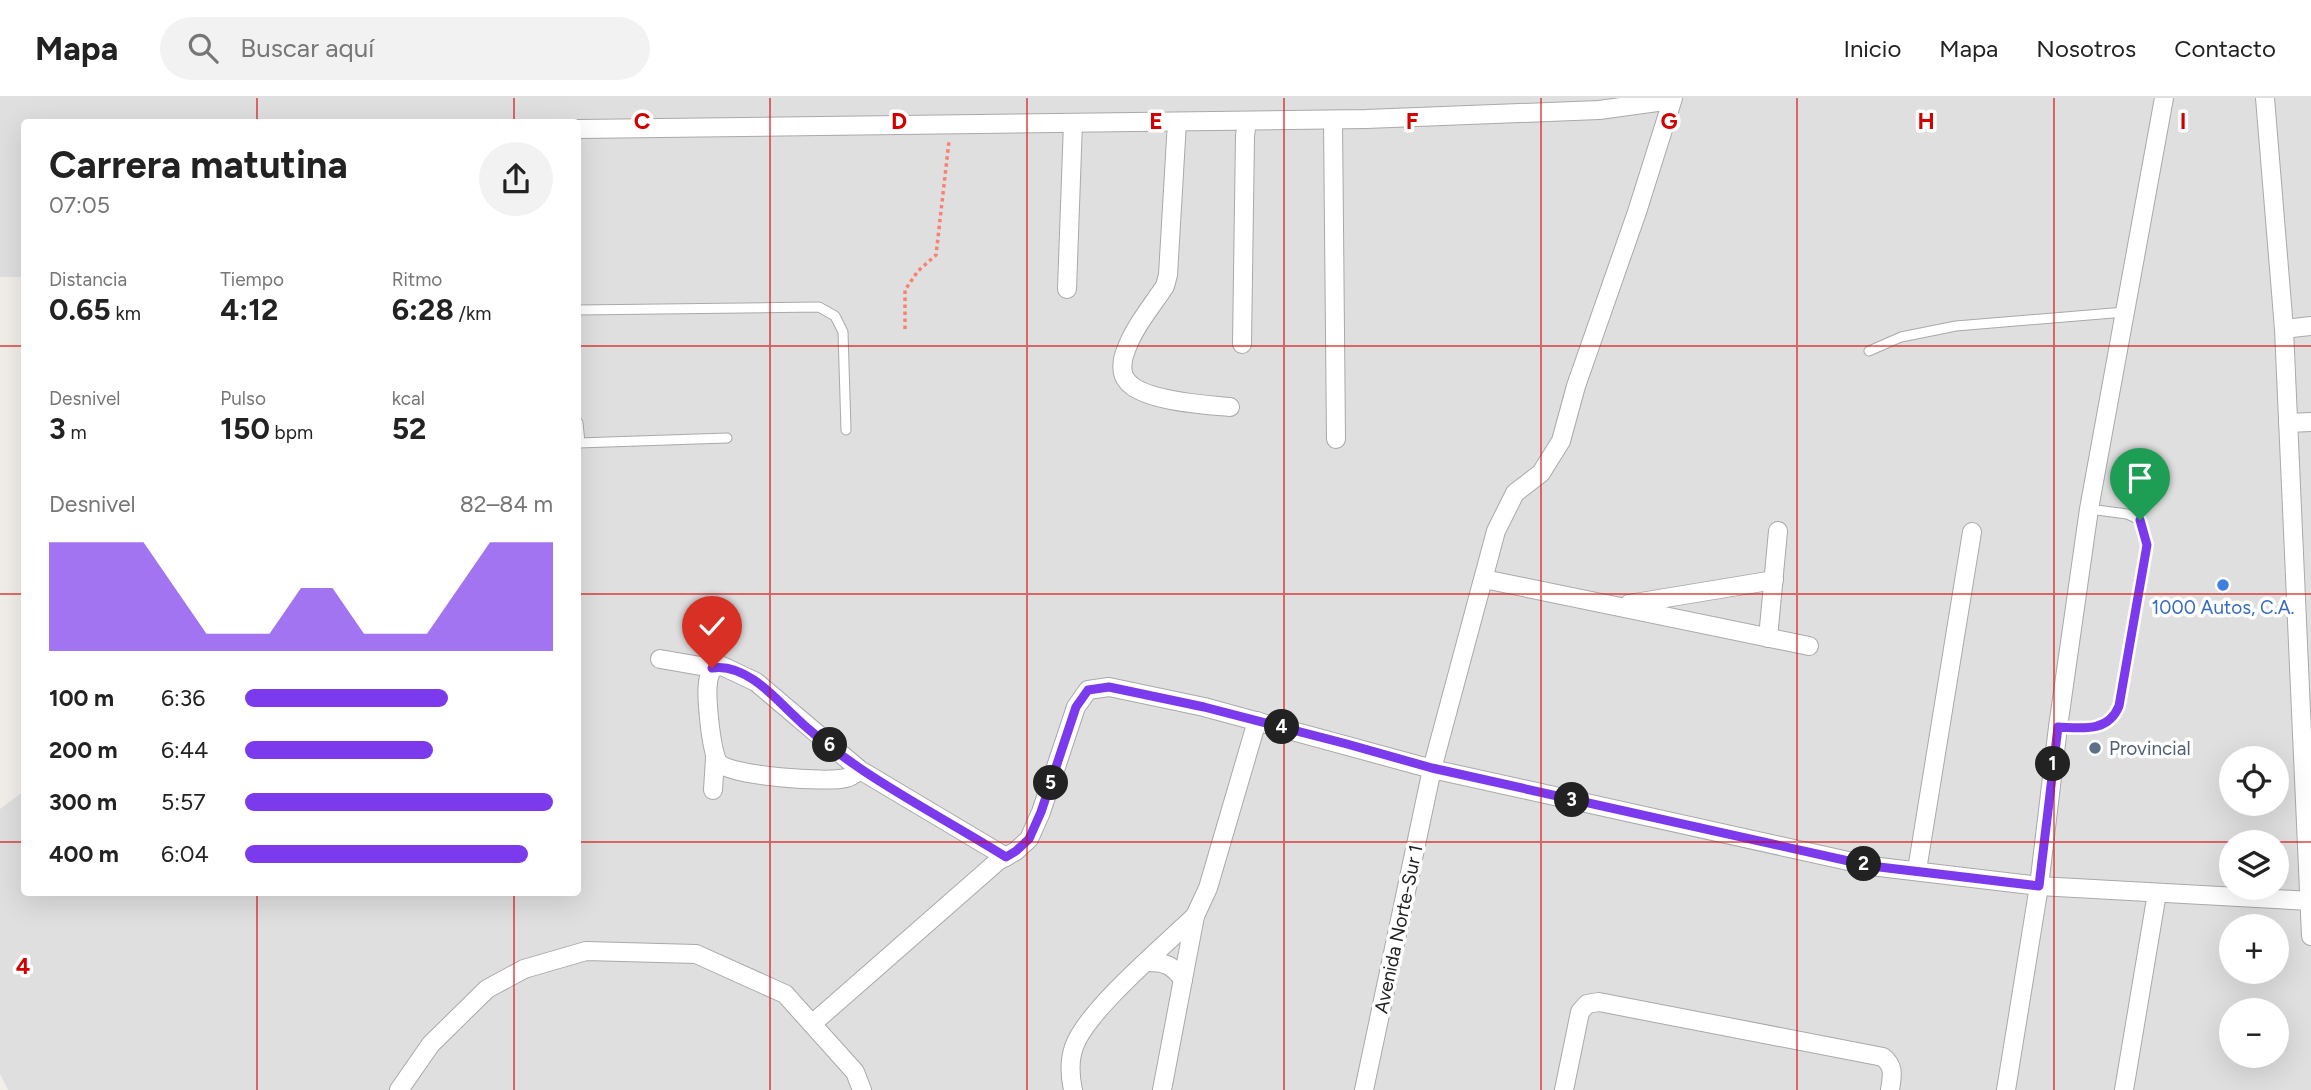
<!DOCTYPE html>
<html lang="es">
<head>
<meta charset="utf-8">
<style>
  :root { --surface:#fff; --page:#f2f2f2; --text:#222; --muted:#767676; --line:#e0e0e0; --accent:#7c3aed }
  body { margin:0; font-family:Figtree,sans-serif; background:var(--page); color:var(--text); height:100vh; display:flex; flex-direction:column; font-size:26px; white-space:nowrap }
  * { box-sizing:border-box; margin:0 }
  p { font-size:23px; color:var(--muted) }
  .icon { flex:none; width:38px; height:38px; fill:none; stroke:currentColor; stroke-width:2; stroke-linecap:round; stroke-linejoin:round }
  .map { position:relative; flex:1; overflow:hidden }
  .drawer { position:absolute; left:21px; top:21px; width:560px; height:777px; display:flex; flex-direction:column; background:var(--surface); border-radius:7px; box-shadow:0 7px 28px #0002 }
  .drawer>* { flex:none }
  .buttons { position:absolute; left:2219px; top:648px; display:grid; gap:14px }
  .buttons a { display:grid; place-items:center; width:70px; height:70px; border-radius:50%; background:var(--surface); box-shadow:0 7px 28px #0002; font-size:35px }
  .pin { position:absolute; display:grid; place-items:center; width:60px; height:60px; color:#fff; margin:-72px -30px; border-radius:50% 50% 50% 0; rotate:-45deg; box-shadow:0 0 7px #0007 }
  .pin .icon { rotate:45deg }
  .km { position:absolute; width:35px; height:35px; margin:-18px; border-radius:50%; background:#222; color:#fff; font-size:19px; line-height:35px; text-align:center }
  .round { display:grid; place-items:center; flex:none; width:74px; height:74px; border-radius:37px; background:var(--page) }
  .summary { display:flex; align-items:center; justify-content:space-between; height:119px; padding:0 28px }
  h1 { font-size:38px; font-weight:700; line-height:52px }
  .stats { display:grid; grid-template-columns:repeat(3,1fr); gap:10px; height:119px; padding:7px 28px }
  .stats div { display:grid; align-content:center }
  .stats b { font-size:30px; font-weight:700 }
  .stats small { font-size:19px; font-weight:400 }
  .stats p { font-size:19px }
  .chart { height:196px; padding:14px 28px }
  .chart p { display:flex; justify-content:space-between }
  .chart svg { width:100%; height:126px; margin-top:7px; fill:var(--accent); opacity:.7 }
  ul { padding:0 28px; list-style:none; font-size:23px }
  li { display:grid; grid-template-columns:112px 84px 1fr; align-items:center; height:52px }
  li i { height:18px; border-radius:9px; background:var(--accent) }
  header { display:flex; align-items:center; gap:42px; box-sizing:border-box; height:98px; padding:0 35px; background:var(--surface); border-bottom:2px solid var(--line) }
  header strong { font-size:33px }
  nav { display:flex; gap:38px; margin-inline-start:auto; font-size:24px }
  .search { width:490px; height:63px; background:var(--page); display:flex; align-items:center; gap:18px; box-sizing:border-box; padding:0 24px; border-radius:38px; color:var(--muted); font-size:26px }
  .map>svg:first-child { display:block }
  .residential { fill:#e0dfdf; fill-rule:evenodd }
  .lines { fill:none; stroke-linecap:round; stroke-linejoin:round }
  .service-casing { stroke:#a9a9a9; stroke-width:11 }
  .minor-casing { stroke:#a9a9a9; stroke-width:20 }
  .path { stroke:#fa8072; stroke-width:3.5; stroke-dasharray:3.5 3.5; stroke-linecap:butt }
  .service { stroke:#fff; stroke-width:9 }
  .minor { stroke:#fff; stroke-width:18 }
  .route-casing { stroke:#fff; stroke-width:14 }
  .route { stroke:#7c3aed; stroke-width:9 }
  .grid { fill:none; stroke:#d40000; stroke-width:2; stroke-opacity:0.55 }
  .shop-dot { fill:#3f7fe0; stroke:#fff; stroke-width:2.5 }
  .service-dot { fill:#5c6f8a; stroke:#fff; stroke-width:2.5 }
  .labels { text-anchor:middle; stroke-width:7; stroke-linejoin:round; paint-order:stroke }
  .shop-label { font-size:19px; fill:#366cbe; stroke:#fff }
  .service-label { font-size:19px; fill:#4e5e75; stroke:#fff; text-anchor:start }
  .street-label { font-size:19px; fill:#222; stroke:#fff }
  .grid-label { font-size:23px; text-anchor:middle; font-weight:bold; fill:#d40000; stroke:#fff; stroke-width:7; stroke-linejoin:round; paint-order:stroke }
</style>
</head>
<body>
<header>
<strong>Mapa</strong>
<div class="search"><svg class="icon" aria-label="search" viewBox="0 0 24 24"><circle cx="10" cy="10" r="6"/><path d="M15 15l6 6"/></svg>Buscar aquí</div>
<nav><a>Inicio</a><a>Mapa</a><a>Nosotros</a><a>Contacto</a></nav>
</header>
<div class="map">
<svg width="2311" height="992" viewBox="0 0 2311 992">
  <rect width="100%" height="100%" fill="#f2efe9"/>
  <path class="residential" d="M0,0h2311v992h-2303l-8,-16v-265l24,-18v101h554v-770h-554v155h-24zM2231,660h46v45h-46zM2231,744h46v45h-46zM2231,828h46v45h-46zM2231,912h46v45h-46z"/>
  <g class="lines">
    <defs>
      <g id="service">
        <polyline points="578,212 819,209 835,218 843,234 846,332"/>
        <polyline points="1869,253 1901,239 1956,228 2125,214"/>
        <polyline points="578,325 580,345"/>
        <polyline points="578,345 727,340"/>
        <path d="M2058,629c24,1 50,6 61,-21l28,-161 -7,-25 -13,-6 -38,-5"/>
      </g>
      <g id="minor">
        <polyline points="1673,0 1637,114 1576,288 1561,343 1541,375 1515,395 1496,433 1432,671 1871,768 2039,788 2311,803"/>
        <polyline points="2265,0 2284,231 2311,838"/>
        <polyline points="1333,22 1336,341"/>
        <path d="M1177,24l-9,153 -3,11c-13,20 -31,41 -39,64 -4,9 -6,23 1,31 15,20 79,24 103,26"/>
        <polyline points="578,31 1366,21 1599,12 1672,2"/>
        <polyline points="1067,191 1073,25"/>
        <polyline points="2284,231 2311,228"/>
        <polyline points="1242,246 1245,38 1247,23"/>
        <polyline points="2288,325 2311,324"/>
        <polyline points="1484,481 1809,548"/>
        <polyline points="1629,506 1774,482"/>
        <polyline points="1768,540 1778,433"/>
        <polyline points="660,561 712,570"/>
        <path d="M860,672c-4,3 -9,7 -14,8 -19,5 -115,-2 -127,-15 -8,-8 -13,-67 -11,-80 0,-5 3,-11 4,-15l10,-2 34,16 104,88 146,87"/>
        <polyline points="713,692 715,660"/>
        <polyline points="1917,772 1972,434"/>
        <path d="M1147,864c18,0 26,3 36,18"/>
        <polyline points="812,926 998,763 1016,753 1029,741 1041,714 1076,609 1088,592 1109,589 1204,609 1432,671 1364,992"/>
        <polyline points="399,992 431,946 487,891 524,871 586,853 696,856 785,896 855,974 862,992"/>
        <path d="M1073,992c-3,-14 -4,-29 1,-43 12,-36 91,-102 121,-131"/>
        <polyline points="1162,992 1195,818 1208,790 1257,623"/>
        <path d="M1564,992l16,-78 7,-8 12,-2 284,55c12,10 9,19 7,33"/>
        <polyline points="2006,992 2039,788 2058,629 2089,411 2164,0"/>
        <polyline points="2124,992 2157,795"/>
      </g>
    </defs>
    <use href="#service" class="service-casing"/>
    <use href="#minor" class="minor-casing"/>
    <polyline class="path" points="905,231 905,192 918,173 936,157 949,43"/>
    <use href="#service" class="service"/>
    <use href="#minor" class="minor"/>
  </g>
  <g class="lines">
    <defs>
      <path id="route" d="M712,570c30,-5 58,24 77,43 61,61 144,100 217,146l10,-6 13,-12 12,-27 35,-105 12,-17 21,-3 95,20 143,37 85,24 439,98 168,20 19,-159c24,1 50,6 61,-21l28,-161 -7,-25"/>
    </defs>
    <use href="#route" class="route-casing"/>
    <use href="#route" class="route"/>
  </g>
  <path class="grid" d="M257,0v24M514,0v24M770,0v992M1027,0v992M1284,0v992M1541,0v992M1797,0v992M2054,0v992M0,248h24M578,248h1733M0,496h24M578,496h1733M0,744h24M578,744h1653M2277,744h34M257,794v198M514,794v198"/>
  <circle class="shop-dot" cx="2223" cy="487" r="7"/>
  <circle class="service-dot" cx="2095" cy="650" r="7"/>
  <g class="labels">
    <g class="shop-label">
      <text x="2223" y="516">1000 Autos, C.A.</text>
    </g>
    <g class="service-label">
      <text x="2109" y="657">Provincial</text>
    </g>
    <g class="street-label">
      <text transform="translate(1398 831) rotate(-78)" y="7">Avenida Norte-Sur 1</text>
    </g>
  </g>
  <g class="grid-label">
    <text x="642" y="31">C</text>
    <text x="899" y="31">D</text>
    <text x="1156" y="31">E</text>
    <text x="1412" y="31">F</text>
    <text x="1669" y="31">G</text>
    <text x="1926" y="31">H</text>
    <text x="2183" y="31">I</text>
    <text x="23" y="876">4</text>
  </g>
</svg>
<div class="buttons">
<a><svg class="icon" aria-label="locate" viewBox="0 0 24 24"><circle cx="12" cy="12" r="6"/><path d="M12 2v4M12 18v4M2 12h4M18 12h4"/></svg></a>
<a><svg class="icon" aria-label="layers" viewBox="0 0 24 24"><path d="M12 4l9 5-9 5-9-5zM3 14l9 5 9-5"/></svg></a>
<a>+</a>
<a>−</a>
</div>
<div class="pin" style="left:2140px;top:422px;background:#1e9e55"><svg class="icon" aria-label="arrive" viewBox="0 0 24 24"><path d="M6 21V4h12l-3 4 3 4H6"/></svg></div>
<div class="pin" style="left:712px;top:570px;background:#d93025"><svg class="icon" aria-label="check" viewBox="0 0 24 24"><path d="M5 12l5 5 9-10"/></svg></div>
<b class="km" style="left:2053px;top:666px">1</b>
<b class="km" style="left:1864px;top:766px">2</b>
<b class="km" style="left:1572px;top:702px">3</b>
<b class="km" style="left:1282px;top:629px">4</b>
<b class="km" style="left:1051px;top:685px">5</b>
<b class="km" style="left:830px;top:647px">6</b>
<section class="drawer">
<div class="summary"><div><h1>Carrera matutina</h1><p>07:05</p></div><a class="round"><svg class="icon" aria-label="share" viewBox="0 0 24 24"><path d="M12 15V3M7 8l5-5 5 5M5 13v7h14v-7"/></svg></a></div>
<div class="stats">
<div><p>Distancia</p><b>0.65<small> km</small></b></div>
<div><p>Tiempo</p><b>4:12</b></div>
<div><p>Ritmo</p><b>6:28<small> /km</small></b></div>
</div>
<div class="stats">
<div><p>Desnivel</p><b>3<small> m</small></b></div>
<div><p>Pulso</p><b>150<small> bpm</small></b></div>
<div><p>kcal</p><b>52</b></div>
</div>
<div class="chart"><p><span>Desnivel</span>82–84 m</p>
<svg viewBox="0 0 160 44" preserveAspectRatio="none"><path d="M0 44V6L10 6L20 6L30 6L40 22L50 38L60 38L70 38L80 22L90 22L100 38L110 38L120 38L130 22L140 6L150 6L160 6V44z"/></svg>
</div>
<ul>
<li><b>100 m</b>6:36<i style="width:66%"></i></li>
<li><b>200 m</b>6:44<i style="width:61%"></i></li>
<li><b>300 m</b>5:57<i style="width:100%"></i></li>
<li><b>400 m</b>6:04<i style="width:92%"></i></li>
</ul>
</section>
</div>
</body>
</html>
